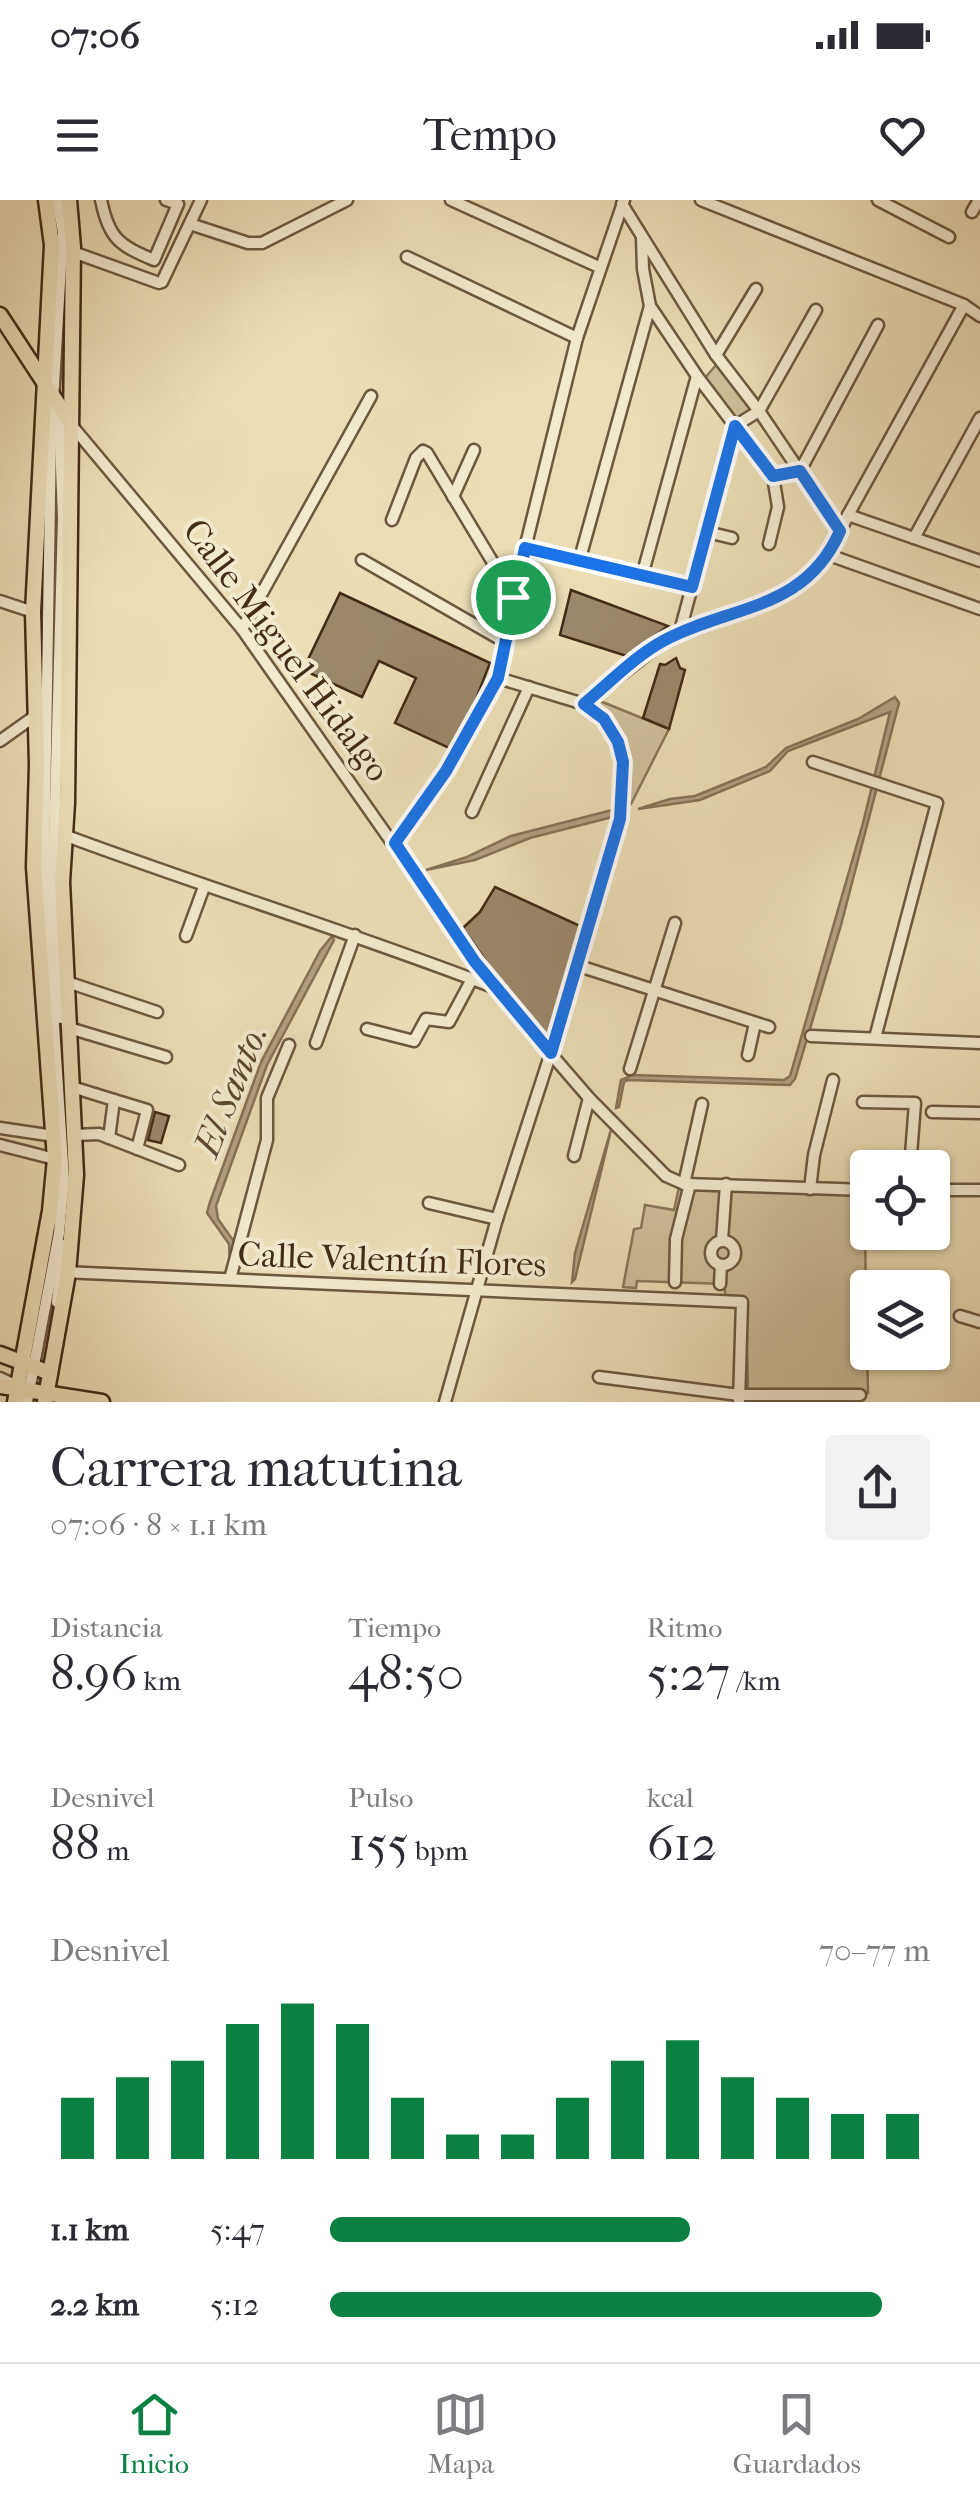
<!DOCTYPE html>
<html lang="es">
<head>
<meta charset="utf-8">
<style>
  :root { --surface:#fff; --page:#f2f2f3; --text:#2b2b33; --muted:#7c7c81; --line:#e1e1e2; --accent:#0b8043 }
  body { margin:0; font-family:"IM FELL French Canon",serif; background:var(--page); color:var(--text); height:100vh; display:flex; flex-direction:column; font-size:38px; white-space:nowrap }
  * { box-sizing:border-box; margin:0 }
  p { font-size:32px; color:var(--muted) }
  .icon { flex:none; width:55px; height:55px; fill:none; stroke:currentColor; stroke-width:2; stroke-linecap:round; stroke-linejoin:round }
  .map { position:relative; height:1202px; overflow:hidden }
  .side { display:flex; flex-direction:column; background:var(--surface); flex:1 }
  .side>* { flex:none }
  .buttons { position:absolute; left:850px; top:950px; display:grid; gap:20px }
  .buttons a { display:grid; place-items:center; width:100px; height:100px; border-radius:10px; background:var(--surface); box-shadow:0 2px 8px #0004; font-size:50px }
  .pin { position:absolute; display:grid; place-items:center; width:85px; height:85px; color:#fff; margin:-42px; border:5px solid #fff; border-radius:50%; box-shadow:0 2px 10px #0007 }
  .round { display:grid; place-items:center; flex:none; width:105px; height:105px; border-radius:10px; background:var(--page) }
  .head { display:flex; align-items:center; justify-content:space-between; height:170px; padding:0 50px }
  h1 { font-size:55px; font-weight:600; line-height:75px }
  .metrics { display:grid; grid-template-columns:repeat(3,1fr); gap:15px; height:170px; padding:10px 50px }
  .metrics div { display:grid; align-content:center }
  .metrics b { font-size:50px; font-weight:600 }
  .metrics small { font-size:28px; font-weight:400 }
  .metrics p { font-size:28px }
  .chart { height:280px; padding:20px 50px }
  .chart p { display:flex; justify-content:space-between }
  .chart svg { width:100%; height:180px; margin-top:10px; stroke:var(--accent); stroke-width:6 }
  ul { padding:0 50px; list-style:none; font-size:32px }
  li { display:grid; grid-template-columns:160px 120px 1fr; align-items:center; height:75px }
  li i { height:25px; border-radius:12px; background:var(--accent) }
  .status { display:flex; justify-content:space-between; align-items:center; height:70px; padding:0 50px; background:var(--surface); direction:ltr }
  .status svg { height:28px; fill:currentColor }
  header { display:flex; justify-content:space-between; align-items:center; height:130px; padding:0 50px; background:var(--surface); font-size:45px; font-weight:600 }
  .menu { display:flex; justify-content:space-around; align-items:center; height:140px; border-top:2px solid var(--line); background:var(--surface); font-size:28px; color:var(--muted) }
  .menu a { display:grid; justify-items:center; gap:5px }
  .menu .on { color:var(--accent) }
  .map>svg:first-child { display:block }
  .green { fill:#cec09a; stroke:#887659; stroke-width:2.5 }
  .water { fill:#b2a180; stroke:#857256; stroke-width:2.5 }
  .building { fill:#9a886a; stroke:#422b18; stroke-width:2.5 }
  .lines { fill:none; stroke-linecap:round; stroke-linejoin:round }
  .minor-casing { stroke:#6c583f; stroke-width:15 }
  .major-casing { stroke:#422b18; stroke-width:19 }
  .minor { stroke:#f2eacf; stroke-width:10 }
  .major { stroke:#ebdeb5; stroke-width:14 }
  .route-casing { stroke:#fff; stroke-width:20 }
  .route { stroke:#1a73e8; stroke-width:12 }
  .labels { text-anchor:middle; stroke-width:8; stroke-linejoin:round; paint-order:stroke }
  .street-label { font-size:35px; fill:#422b18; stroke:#f2eacf }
  .water-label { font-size:38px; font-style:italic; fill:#5e4832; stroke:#f2eacf }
</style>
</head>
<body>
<div class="status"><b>07:06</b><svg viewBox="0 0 49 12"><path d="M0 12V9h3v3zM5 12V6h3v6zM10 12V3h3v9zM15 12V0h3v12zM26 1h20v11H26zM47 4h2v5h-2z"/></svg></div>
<header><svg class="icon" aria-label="menu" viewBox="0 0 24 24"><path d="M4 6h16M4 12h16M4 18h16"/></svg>Tempo<svg class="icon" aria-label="heart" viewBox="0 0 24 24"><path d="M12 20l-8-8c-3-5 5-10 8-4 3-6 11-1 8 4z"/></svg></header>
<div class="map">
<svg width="980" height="1202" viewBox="0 0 980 1202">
  <rect width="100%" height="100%" fill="#ebdeb5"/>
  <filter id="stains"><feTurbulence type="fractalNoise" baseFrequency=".002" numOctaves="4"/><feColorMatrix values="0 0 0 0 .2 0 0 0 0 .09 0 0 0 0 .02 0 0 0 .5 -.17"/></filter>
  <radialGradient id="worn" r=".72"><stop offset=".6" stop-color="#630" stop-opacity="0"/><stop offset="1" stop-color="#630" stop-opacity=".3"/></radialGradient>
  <g class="green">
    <polygon points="717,164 752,209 737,222 704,179"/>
    <path d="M600,501l69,28 -38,75h-3c1,-50 5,-62 -30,-101z"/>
    <polygon points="680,983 864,986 868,1193 748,1191 746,1098 725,1098 725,1084 637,1081 636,1088 623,1087 634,1029 641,1028 645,1005 674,1010"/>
  </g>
  <g class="water">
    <polygon points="895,497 899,503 841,725 795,879 790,885 628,880 624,882 619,907 616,908 621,880 633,875 784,880 790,876 863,623 890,512 788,551 770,571 700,600 638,609 670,599 695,596 766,567 786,548 858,519"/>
    <polygon points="612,610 617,612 613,617 530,638 475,660 426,670 467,657 511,636"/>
    <polygon points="332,736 334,740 267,865 216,1006 218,1019 235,1043 230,1066 229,1044 207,1013 210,1002 261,862 320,751"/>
    <polygon points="612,926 575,1079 572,1082 575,1053"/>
  </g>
  <g class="building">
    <polygon points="571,390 668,426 627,456 560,435"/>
    <polygon points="340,393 490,463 476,499 449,548 395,523 416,478 379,461 362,497 303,470"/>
    <polygon points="676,458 680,468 685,470 669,529 643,518 660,464 665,465"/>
    <polygon points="495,687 580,726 547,836 501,783 463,728 480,712"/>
    <polygon points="155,912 169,916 161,943 148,940"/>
    <rect x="864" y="1075" width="52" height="13"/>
  </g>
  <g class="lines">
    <defs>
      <g id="minor">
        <path d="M101,0c8,39 18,45 53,60l24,-56 -12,-4"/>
        <polyline points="451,0 599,67"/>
        <polyline points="701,0 964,105 980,116"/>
        <polyline points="878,0 949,37"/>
        <polyline points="622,4 716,155 759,211 840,331"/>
        <polyline points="972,12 979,0"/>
        <polyline points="190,24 248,43 262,43 347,0"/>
        <polyline points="642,38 643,69 650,106 697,176 773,276 778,307 769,344"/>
        <polyline points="73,52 159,83 162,82 201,0"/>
        <polyline points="407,57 577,138"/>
        <polyline points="716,155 756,89"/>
        <polyline points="59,216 63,318 53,678 61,818"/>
        <polyline points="73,227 242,429 494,788 589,898 666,976 684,984 868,990"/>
        <polyline points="773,276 800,271 878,125"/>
        <polyline points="453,297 474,250"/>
        <polyline points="848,315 980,361"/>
        <polyline points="392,320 416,258 423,251 427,253 513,396"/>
        <polyline points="707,332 732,338"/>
        <polyline points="914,338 980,218"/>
        <polyline points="525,348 692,387"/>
        <polyline points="829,355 980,409"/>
        <polyline points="362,360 505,442"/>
        <polyline points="579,362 650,106"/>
        <polyline points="642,376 697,176"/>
        <polyline points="0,401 33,412"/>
        <polyline points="242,429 371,196"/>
        <polyline points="679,435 735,226 759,211 816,110"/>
        <polyline points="584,504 664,441 773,400 793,389 829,355 848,315 964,105"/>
        <polyline points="0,541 35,516"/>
        <polyline points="813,562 937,603 875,838"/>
        <polyline points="472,612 529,487"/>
        <path d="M64,635c142,53 287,97 429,152"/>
        <polyline points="395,643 446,571 498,478 513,397 577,138 624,0"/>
        <polyline points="186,736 204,687"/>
        <polyline points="579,766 769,827"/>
        <polyline points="67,782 157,812"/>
        <polyline points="69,828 166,857"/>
        <polyline points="367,829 414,841 426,819 449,822 472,779"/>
        <polyline points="811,836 980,843"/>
        <polyline points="316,843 355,735"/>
        <polyline points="748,855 755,823"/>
        <polyline points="630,869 675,723"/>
        <polyline points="72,887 114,900 109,938"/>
        <polyline points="114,900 147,910 137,949"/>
        <polyline points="863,902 915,903 910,968"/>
        <polyline points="932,912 980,913"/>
        <polyline points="0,928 54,936"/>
        <polyline points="74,935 99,934 179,965"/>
        <polyline points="0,945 55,959"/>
        <polyline points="574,956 589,898"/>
        <polyline points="684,984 702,904"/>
        <polyline points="810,989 814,955 833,880"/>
        <polyline points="932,990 980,990"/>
        <polyline points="429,1003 497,1019"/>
        <polyline points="722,1040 726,984"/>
        <circle cx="723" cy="1053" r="12"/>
        <polyline points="63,1072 742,1102 739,1202"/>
        <polyline points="230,1079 267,940 267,898 289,845"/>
        <polyline points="675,1082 676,1039 690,984"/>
        <polyline points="720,1084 721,1065"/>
        <polyline points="57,1102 63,1045"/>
        <polyline points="960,1116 980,1122"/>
        <polyline points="599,1177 739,1195 860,1195"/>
        <polyline points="0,1178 21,1188"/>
        <polyline points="27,1202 59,1033 64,979 44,673 51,235 63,32 57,0"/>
        <path d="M445,1202l52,-183 82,-253 41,-147c4,-44 7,-90 -36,-115l-86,-26"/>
      </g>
      <g id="major">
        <polyline points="0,115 68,219"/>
        <polyline points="0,1154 50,1173"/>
        <polyline points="0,1186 102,1202"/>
        <polyline points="15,1202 50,1011 55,959 34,667 37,565 33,412 52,45 46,0"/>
        <polyline points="45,1202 68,1073 76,975 62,682 67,603 73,47 69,0"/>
      </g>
    </defs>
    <use href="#minor" class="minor-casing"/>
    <use href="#major" class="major-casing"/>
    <use href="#minor" class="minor"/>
    <use href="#major" class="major"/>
  </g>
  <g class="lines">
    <defs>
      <path id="route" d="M735,226l38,50 27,-5 40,60c-35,81 -111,74 -177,110 -29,16 -54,42 -79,63l20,15 14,23 5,20 -3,57 -69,234 -76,-91 -80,-119 51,-72 52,-93 27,-130 167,39z"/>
    </defs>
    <use href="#route" class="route-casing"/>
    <use href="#route" class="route"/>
  </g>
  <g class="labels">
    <g class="street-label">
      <text transform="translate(287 450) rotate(53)" y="12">Calle Miguel Hidalgo</text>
      <text transform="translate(392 1059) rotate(2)" y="12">Calle Valentín Flores</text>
    </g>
    <g class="water-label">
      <text transform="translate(230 890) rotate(-68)" y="13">El Santo.</text>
    </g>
  </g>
  <rect width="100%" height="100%" filter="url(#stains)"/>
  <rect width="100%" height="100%" fill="url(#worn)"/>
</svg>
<div class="buttons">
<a><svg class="icon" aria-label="locate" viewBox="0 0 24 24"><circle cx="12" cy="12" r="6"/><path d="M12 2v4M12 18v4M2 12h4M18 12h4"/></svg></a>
<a><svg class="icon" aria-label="layers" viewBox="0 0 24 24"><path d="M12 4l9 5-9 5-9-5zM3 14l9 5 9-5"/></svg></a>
</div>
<div class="pin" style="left:513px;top:397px;background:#1e9e55"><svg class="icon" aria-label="arrive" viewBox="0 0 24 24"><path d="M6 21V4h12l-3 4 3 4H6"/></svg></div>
</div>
<section class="side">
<div class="head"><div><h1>Carrera matutina</h1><p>07:06 · 8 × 1.1 km</p></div><a class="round"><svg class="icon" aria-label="share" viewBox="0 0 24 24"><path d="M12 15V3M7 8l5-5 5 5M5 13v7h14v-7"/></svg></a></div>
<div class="metrics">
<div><p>Distancia</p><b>8.96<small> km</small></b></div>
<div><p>Tiempo</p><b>48:50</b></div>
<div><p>Ritmo</p><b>5:27<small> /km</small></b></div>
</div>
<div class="metrics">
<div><p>Desnivel</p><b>88<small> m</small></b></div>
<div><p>Pulso</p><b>155<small> bpm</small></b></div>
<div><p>kcal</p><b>612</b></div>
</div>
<div class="chart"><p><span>Desnivel</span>70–77 m</p>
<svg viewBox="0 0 160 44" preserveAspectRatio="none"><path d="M5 44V29M15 44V24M25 44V20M35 44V11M45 44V6M55 44V11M65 44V29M75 44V38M85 44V38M95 44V29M105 44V20M115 44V15M125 44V24M135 44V29M145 44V33M155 44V33"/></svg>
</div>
<ul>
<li><b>1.1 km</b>5:47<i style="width:60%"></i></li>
<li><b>2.2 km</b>5:12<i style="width:92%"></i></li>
</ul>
</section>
<nav class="menu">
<a class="on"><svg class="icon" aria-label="home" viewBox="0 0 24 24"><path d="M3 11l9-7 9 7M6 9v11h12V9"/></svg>Inicio</a>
<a><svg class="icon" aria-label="map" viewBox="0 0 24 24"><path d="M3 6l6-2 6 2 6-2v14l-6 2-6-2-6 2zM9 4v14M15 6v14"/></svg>Mapa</a>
<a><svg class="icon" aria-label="saved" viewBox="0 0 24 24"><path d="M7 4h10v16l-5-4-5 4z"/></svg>Guardados</a>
</nav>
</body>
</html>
